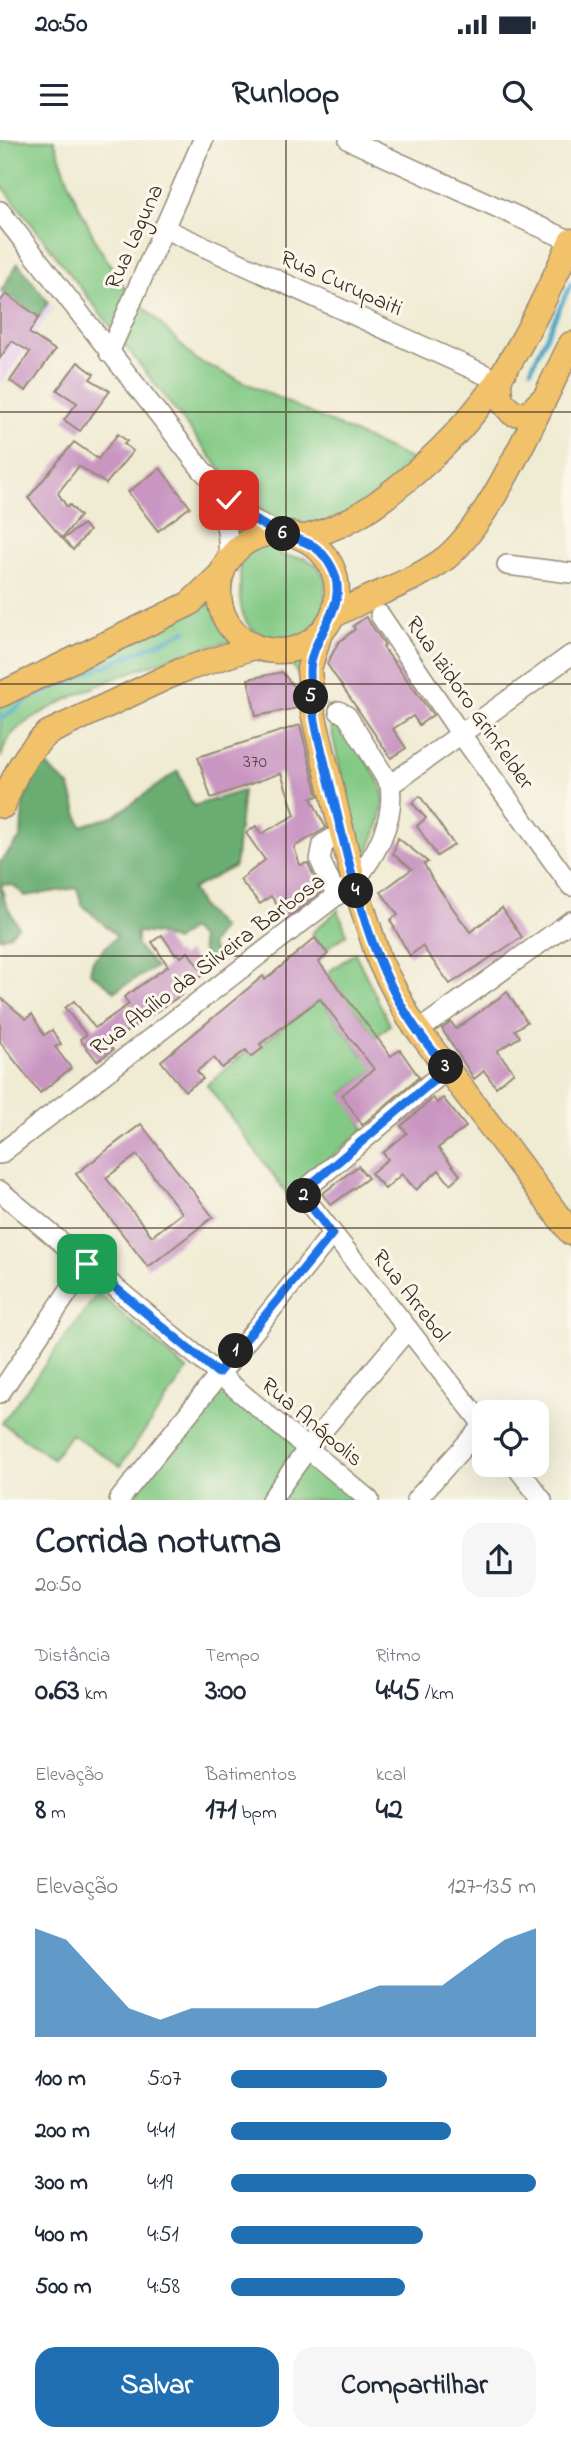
<!DOCTYPE html>
<html lang="pt">
<head>
<meta charset="utf-8">
<style>
  :root { --surface:#fff; --page:#f6f6f7; --text:#1f2937; --muted:#747a83; --accent:#1f6fb2 }
  body { margin:0; font-family:"Indie Flower",sans-serif; background:var(--page); color:var(--text); height:100vh; display:flex; flex-direction:column; font-size:26px; white-space:nowrap }
  * { box-sizing:border-box; margin:0 }
  p { font-size:23px; color:var(--muted) }
  .icon { flex:none; width:38px; height:38px; fill:none; stroke:currentColor; stroke-width:2; stroke-linecap:round; stroke-linejoin:round }
  .map { position:relative; height:1360px; overflow:hidden }
  .side { display:flex; flex-direction:column; background:var(--surface); flex:1 }
  .side>* { flex:none }
  .tools { position:absolute; left:472px; top:1260px; display:grid; gap:14px }
  .tools a { display:grid; place-items:center; width:77px; height:77px; border-radius:14px; background:var(--surface); box-shadow:0 7px 28px #0002; font-size:35px }
  .pin { position:absolute; display:grid; place-items:center; width:60px; height:60px; color:#fff; margin:-30px; border-radius:14px; box-shadow:0 4px 10px #0006 }
  .km { position:absolute; width:35px; height:35px; margin:-18px; border-radius:50%; background:#222; color:#fff; font-size:19px; line-height:35px; text-align:center }
  .round { display:grid; place-items:center; flex:none; width:74px; height:74px; border-radius:21px; background:var(--page) }
  .headline { display:flex; align-items:center; justify-content:space-between; height:119px; padding:0 35px }
  h1 { font-size:38px; font-weight:700; line-height:52px }
  .stats { display:grid; grid-template-columns:repeat(3,1fr); gap:10px; height:119px; padding:7px 35px }
  .stats div { display:grid; align-content:center }
  .stats b { font-size:30px; font-weight:700 }
  .stats small { font-size:19px; font-weight:400 }
  .stats p { font-size:19px }
  .chart { height:196px; padding:14px 35px }
  .chart p { display:flex; justify-content:space-between }
  .chart svg { width:100%; height:126px; margin-top:7px; fill:var(--accent); opacity:.7 }
  .action { display:flex; gap:14px; margin-top:auto; padding:14px 35px }
  .action a { flex:1; height:80px; border-radius:21px; background:var(--accent); color:#fff; font-size:28px; font-weight:700; line-height:80px; text-align:center }
  .action a+a { background:var(--page); color:var(--text) }
  ul { padding:0 35px; list-style:none; font-size:23px }
  li { display:grid; grid-template-columns:112px 84px 1fr; align-items:center; height:52px }
  li i { height:18px; border-radius:9px; background:var(--accent) }
  .status { display:flex; justify-content:space-between; align-items:center; height:49px; padding:0 35px; background:var(--surface); direction:ltr }
  .status svg { height:19px; fill:currentColor }
  header { display:flex; justify-content:space-between; align-items:center; height:91px; padding:0 35px; background:var(--surface); font-size:32px; font-weight:700 }
  .map>svg:first-child { display:block }
  .built { fill:#e8d2ee }
  .green { fill:#82c984; stroke:#5e7a51; stroke-width:2 }
  .forest { fill:#69ad72; stroke:#526c48; stroke-width:2 }
  .lines { fill:none; stroke-linecap:round; stroke-linejoin:round }
  .stream { stroke:#49a8c8; stroke-width:4.5 }
  .building { fill:#c996c2; fill-rule:evenodd }
  .minor-casing { stroke:#968a78; stroke-width:22 }
  .major-casing { stroke:#968a78; stroke-width:27 }
  .minor { stroke:#fff; stroke-width:19 }
  .major { stroke:#f2c26a; stroke-width:24 }
  .route-casing { stroke:#fff; stroke-width:14 }
  .route { stroke:#1a73e8; stroke-width:9 }
  .grid { fill:none; stroke:#3b2a1e; stroke-width:2; stroke-opacity:0.55 }
  .labels { text-anchor:middle; stroke-width:6; stroke-linejoin:round; paint-order:stroke }
  .number-label { font-size:19px; fill:#5e4547 }
  .street-label { font-size:23px; fill:#3b2a1e; stroke:#fbf7ec }
</style>
</head>
<body>
<div class="status"><b>20:50</b><svg viewBox="0 0 49 12"><path d="M0 12V9h3v3zM5 12V6h3v6zM10 12V3h3v9zM15 12V0h3v12zM26 1h20v11H26zM47 4h2v5h-2z"/></svg></div>
<header><svg class="icon" aria-label="menu" viewBox="0 0 24 24"><path d="M4 6h16M4 12h16M4 18h16"/></svg>Runloop<svg class="icon" aria-label="search" viewBox="0 0 24 24"><circle cx="10" cy="10" r="6"/><path d="M15 15l6 6"/></svg></header>
<div class="map">
<svg width="571" height="1360" viewBox="0 0 571 1360">
  <rect width="100%" height="100%" fill="#fbf7ec"/>
  <filter id="ink" filterUnits="userSpaceOnUse"><feTurbulence type="fractalNoise" baseFrequency=".0143" numOctaves="2"/><feDisplacementMap in="SourceGraphic" scale="14" xChannelSelector="R" yChannelSelector="G"/><feConvolveMatrix kernelMatrix="1 2 1 2 8 2 1 2 1" color-interpolation-filters="sRGB"/></filter>
  <filter id="wash" filterUnits="userSpaceOnUse"><feTurbulence type="fractalNoise" baseFrequency=".00686" numOctaves="4" result="noise"/><feDisplacementMap in="SourceGraphic" scale="28" xChannelSelector="R" yChannelSelector="G"/><feGaussianBlur stdDeviation="1.57" result="paint"/><feColorMatrix in="noise" values="0 0 0 0 0 0 0 0 0 0 0 0 0 0 0 0 0 1.4 0 .05"/><feComposite in="paint" operator="in"/></filter>
  <g filter="url(#wash)">
    <rect width="100%" height="100%" fill="#f0ebd3"/>
    <polygon class="built" points="18,123 53,169 0,245 0,152"/>
    <g class="green">
      <path d="M0,0h54l18,51 25,53 27,43 72,73 221,102c-61,48 -108,97 -179,30l-238,-309z"/>
      <path d="M228,371l9,1 46,44 21,2 13,7 8,13v34l-16,20 -6,52 -22,-40c-43,-15 -41,-30 -41,-72 0,-20 -6,-42 -12,-61z"/>
      <path d="M213,455c3,20 9,34 25,46 -47,4 -187,58 -222,89 -9,8 -12,17 -15,28l-1,-56z"/>
      <path d="M326,566c12,13 54,71 57,86 4,24 -12,52 -22,72z"/>
      <polygon points="338,770 347,794 324,810 312,793"/>
      <polygon points="355,813 390,885 376,897 327,833"/>
      <polygon points="320,859 363,915 387,919 343,954 365,989 287,1054 207,945 247,911 251,916 258,901 265,901"/>
      <polygon points="98,1153 187,1230 120,1326 71,1294 53,1319 2,1283"/>
      <polygon points="218,1233 366,1360 119,1360"/>
    </g>
    <g class="forest">
      <polygon points="18,123 48,162 39,177 1,151"/>
      <polygon points="42,622 70,647 81,686 114,676 178,631 193,666 243,651 235,726 192,749 202,768 222,788 210,805 219,820 205,831 200,798 190,789 175,801 157,794 137,792 137,806 156,827 115,851 90,832 93,820 117,796 82,765 77,748 25,756 13,745 1,744 5,762 18,786 10,795 0,798 0,722 21,697 23,662"/>
    </g>
    <g class="lines">
      <g class="stream">
        <polyline points="531,229 571,144"/>
        <polyline points="0,580 27,560 186,491"/>
      </g>
    </g>
    <g id="blocks">
      <g class="building">
        <polygon points="6,154 39,177 29,193 55,210 26,251 10,241 30,212 12,201 0,218 0,162"/>
        <polygon points="78,222 94,234 90,239 110,251 80,291 64,280 77,263 57,250"/>
        <polygon points="118,294 127,301 124,304 133,311 106,344 79,326 58,353 67,367 70,365 80,376 62,398 28,358 74,302 98,319"/>
        <polygon points="160,328 190,367 158,391 128,352"/>
        <polygon points="83,384 89,391 73,410 63,399"/>
        <polygon points="366,477 385,505 383,507 433,575 419,585 413,576 393,589 406,608 391,618 327,524 338,503 355,489 353,486"/>
        <polygon points="282,532 294,547 298,568 256,576 248,539"/>
        <polygon points="300,585 318,656 311,658 326,688 294,707 300,725 308,723 321,752 286,779 271,756 260,764 240,740 265,720 246,693 256,686 261,694 295,675 281,633 211,658 198,617"/>
        <polygon points="420,656 454,705 437,716 417,686 426,678 412,663"/>
        <polygon points="398,698 428,722 424,724 432,739 470,792 502,768 522,797 450,844 422,806 410,816 390,780 398,775 381,752 412,729 393,714"/>
        <polygon points="162,795 175,814 177,813 181,817 188,812 204,834 178,852 181,855 108,904 113,910 97,921 80,899 86,895 65,868 74,861 95,888 129,864 124,857 168,826 152,802"/>
        <polygon points="315,798 328,814 319,822 391,916 400,910 419,937 362,985 342,955 374,929 320,859 260,904 263,908 251,917 246,910 222,928 214,918 197,931 203,939 185,951 161,921 263,836 265,840"/>
        <polygon points="507,852 527,882 515,890 520,897 497,911 514,932 496,947 484,931 474,939 442,889 451,882 456,889"/>
        <polygon points="0,857 26,879 32,874 44,895 52,890 61,904 55,907 71,928 40,953 0,902"/>
        <polygon points="433,958 437,963 443,958 466,987 438,1008 460,1035 450,1044 439,1030 416,1050 402,1034 385,1049 371,1033 388,1019 383,1013 407,993 401,986"/>
        <path d="M141,984l72,93 -65,50 -72,-93zM137,1015l45,58 -30,23 -46,-58z"/>
        <polygon points="358,1026 368,1038 331,1065 322,1054"/>
      </g>
    </g>
  </g>
  <g filter="url(#ink)">
    <use href="#blocks" fill-opacity="0" stroke="#968a78" stroke-width="2"/>
    <g class="lines">
      <defs>
        <g id="minor">
          <polyline points="349,0 571,101"/>
          <polyline points="0,71 202,330 250,378 279,393"/>
          <polyline points="163,88 499,241"/>
          <polyline points="109,213 203,0"/>
          <path d="M213,350c12,24 17,43 15,70"/>
          <polyline points="507,425 571,433"/>
          <polyline points="380,475 460,593 571,746"/>
          <polyline points="390,645 571,515"/>
          <polyline points="336,755 320,720 323,704 342,693"/>
          <polyline points="418,891 571,781"/>
          <polyline points="447,929 301,1053 485,1287"/>
          <path d="M0,1014l354,-272c22,-27 41,-61 36,-97l-43,-69 -8,-5"/>
          <polyline points="0,1051 369,1360"/>
          <polyline points="0,1253 87,1124"/>
          <polyline points="515,1325 542,1360"/>
          <polyline points="119,1360 332,1094"/>
          <polyline points="271,1360 308,1308 408,1189"/>
          <polyline points="416,1360 483,1285"/>
        </g>
        <g id="major">
          <polyline points="499,241 500,259 512,273 528,274 541,261"/>
          <circle cx="278" cy="452" r="59"/>
          <path d="M302,398c38,-9 67,-27 97,-52 90,-71 126,-143 172,-245"/>
          <path d="M333,476c35,-21 83,-34 114,-59 47,-40 95,-156 124,-213"/>
          <polyline points="319,496 309,529 313,573 354,742 380,822 409,878 571,1093"/>
          <polyline points="0,555 189,464 222,433"/>
          <path d="M3,666c11,-31 21,-52 45,-73l132,-62 74,-24"/>
        </g>
      </defs>
      <use href="#minor" class="minor-casing"/>
      <use href="#major" class="major-casing"/>
      <use href="#minor" class="minor"/>
      <use href="#major" class="major"/>
    </g>
  </g>
  <g class="lines" filter="url(#ink)">
    <defs>
      <path id="route" d="M87,1124l131,109 114,-139 -31,-41 146,-124c-13,-17 -27,-33 -38,-51 -43,-67 -58,-148 -77,-225 -9,-39 -22,-79 -22,-120 -1,-37 42,-66 22,-105 -14,-27 -29,-26 -55,-36 -18,-8 -33,-19 -48,-32"/>
    </defs>
    <use href="#route" class="route-casing"/>
    <use href="#route" class="route"/>
  </g>
  <path class="grid" d="M286,0v1360M0,272h571M0,544h571M0,816h571M0,1088h571"/>
  <g class="labels">
    <g class="number-label">
      <text x="255" y="627">370</text>
    </g>
    <g class="street-label">
      <text transform="translate(133 96) rotate(-66)" y="8">Rua Laguna</text>
      <text transform="translate(342 142) rotate(24)" y="8">Rua Curupaiti</text>
      <text transform="translate(471 562) rotate(55)" y="8">Rua Izidoro Grinfelder</text>
      <text transform="translate(207 823) rotate(-37)" y="8">Rua Abílio da Silveira Barbosa</text>
      <text transform="translate(412 1155) rotate(52)" y="8">Rua Arrebol</text>
      <text transform="translate(313 1281) rotate(40)" y="8">Rua Anápolis</text>
    </g>
  </g>
</svg>
<div class="tools">
<a><svg class="icon" aria-label="locate" viewBox="0 0 24 24"><circle cx="12" cy="12" r="6"/><path d="M12 2v4M12 18v4M2 12h4M18 12h4"/></svg></a>
</div>
<div class="pin" style="left:87px;top:1124px;background:#1e9e55"><svg class="icon" aria-label="arrive" viewBox="0 0 24 24"><path d="M6 21V4h12l-3 4 3 4H6"/></svg></div>
<div class="pin" style="left:229px;top:360px;background:#d93025"><svg class="icon" aria-label="check" viewBox="0 0 24 24"><path d="M5 12l5 5 9-10"/></svg></div>
<b class="km" style="left:236px;top:1211px">1</b>
<b class="km" style="left:304px;top:1056px">2</b>
<b class="km" style="left:446px;top:927px">3</b>
<b class="km" style="left:356px;top:751px">4</b>
<b class="km" style="left:311px;top:557px">5</b>
<b class="km" style="left:283px;top:394px">6</b>
</div>
<section class="side">
<div class="headline"><div><h1>Corrida noturna</h1><p>20:50</p></div><a class="round"><svg class="icon" aria-label="share" viewBox="0 0 24 24"><path d="M12 15V3M7 8l5-5 5 5M5 13v7h14v-7"/></svg></a></div>
<div class="stats">
<div><p>Distância</p><b>0.63<small> km</small></b></div>
<div><p>Tempo</p><b>3:00</b></div>
<div><p>Ritmo</p><b>4:45<small> /km</small></b></div>
</div>
<div class="stats">
<div><p>Elevação</p><b>8<small> m</small></b></div>
<div><p>Batimentos</p><b>171<small> bpm</small></b></div>
<div><p>kcal</p><b>42</b></div>
</div>
<div class="chart"><p><span>Elevação</span>127–135 m</p>
<svg viewBox="0 0 160 44" preserveAspectRatio="none"><path d="M0 44V6L10 10L20 22L30 34L40 38L50 34L60 34L70 34L80 34L90 34L100 30L110 26L120 26L130 26L140 18L150 10L160 6V44z"/></svg>
</div>
<ul>
<li><b>100 m</b>5:07<i style="width:51%"></i></li>
<li><b>200 m</b>4:41<i style="width:72%"></i></li>
<li><b>300 m</b>4:19<i style="width:100%"></i></li>
<li><b>400 m</b>4:51<i style="width:63%"></i></li>
<li><b>500 m</b>4:58<i style="width:57%"></i></li>
</ul>
<div class="action"><a>Salvar</a><a>Compartilhar</a></div>
</section>
</body>
</html>
